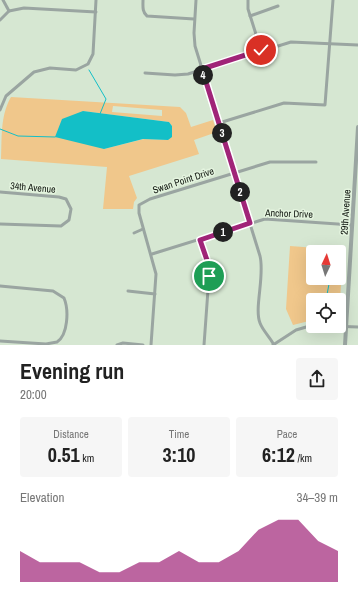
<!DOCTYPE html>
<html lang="en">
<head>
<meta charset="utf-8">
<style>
  :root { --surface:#fff; --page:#f6f6f6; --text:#222; --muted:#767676; --accent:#a02478 }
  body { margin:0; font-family:"Archivo Narrow",sans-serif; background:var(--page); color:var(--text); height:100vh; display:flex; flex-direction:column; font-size:15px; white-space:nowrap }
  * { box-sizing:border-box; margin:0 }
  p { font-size:13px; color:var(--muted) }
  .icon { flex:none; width:22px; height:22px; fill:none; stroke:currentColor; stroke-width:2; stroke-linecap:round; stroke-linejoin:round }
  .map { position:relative; height:345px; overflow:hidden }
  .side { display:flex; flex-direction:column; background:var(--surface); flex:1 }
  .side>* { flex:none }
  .needle { width:26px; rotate:4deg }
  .buttons { position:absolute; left:306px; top:245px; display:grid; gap:8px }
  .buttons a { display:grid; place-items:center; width:40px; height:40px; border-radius:4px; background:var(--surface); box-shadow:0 4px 16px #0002; font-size:20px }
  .pin { position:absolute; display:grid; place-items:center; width:34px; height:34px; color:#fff; margin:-17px; border:2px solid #fff; border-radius:50%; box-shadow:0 1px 4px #0007 }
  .km { position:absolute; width:20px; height:20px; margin:-10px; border-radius:50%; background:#222; color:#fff; font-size:11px; line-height:20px; text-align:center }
  .round { display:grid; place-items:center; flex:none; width:42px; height:42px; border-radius:4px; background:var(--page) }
  .summary { display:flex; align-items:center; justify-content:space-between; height:68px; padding:0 20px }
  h1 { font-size:22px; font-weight:700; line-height:30px }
  .metrics { display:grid; grid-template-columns:repeat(3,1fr); gap:6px; height:68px; padding:4px 20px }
  .metrics div { display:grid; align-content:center; border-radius:4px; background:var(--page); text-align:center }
  .metrics b { font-size:20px; font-weight:700 }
  .metrics small { font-size:11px; font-weight:400 }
  .metrics p { font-size:11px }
  .chart { height:112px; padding:8px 20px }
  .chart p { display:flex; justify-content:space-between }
  .chart svg { width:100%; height:72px; margin-top:4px; fill:var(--accent); opacity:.7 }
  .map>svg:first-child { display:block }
  .green { fill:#f0c78b; fill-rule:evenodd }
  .water { fill:#13bfc7 }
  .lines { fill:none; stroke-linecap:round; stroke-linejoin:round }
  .stream { stroke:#13bfc7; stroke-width:1 }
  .minor { stroke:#9aa5a1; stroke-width:3 }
  .tertiary { stroke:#9aa5a1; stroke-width:4 }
  .route-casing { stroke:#fff; stroke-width:8 }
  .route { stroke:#a02478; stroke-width:5 }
  .labels { text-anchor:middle; stroke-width:3; stroke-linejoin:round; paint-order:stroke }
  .street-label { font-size:10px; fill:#141a13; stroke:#e4f4df }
</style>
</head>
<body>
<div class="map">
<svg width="358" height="345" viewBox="0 0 358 345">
  <rect width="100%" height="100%" fill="#d6e7d2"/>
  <g class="green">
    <path d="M11,97l169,10 6,6 5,14 22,-7 4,12 -23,8 5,14 -70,22 8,22 -3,4 -1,7h-30l4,-42 -106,-8c1,-21 -1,-43 10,-62zM113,106l49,4v6l-50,-4zM83,111l86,11 3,4 -4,14 -24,-1 -40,10z"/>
    <path d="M290,246l53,4 -4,68v-18h-26v20l-20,5 -7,-16zM313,252h26v26h-26z"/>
  </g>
  <polygon class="water" points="83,111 169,122 172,126 172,137 168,140 143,139 104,149 55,137 62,119"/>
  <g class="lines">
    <g class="stream">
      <polyline points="89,70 106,99 100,114"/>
      <polyline points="0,129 18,136 55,137"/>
      <polyline points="326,300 329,284 333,282"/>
    </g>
    <g class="minor">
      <polyline points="3,0 9,11"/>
      <path d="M143,0c0,6 -1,12 4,16l47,3"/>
      <path d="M196,0l-2,33 1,13 65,210c5,20 -6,52 0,67 3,8 10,14 14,22"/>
      <polyline points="248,0 248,9 261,50"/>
      <polyline points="250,16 278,6"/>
      <polyline points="0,20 9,11 24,8 96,12"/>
      <polyline points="145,73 175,75 188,74 291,42 358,45"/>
      <polyline points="0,110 6,96 34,72 50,68 76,70 88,64 93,54 96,0"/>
      <polyline points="219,123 284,103 325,105 333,0"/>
      <polyline points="0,192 59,197 66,199 71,209 69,220 61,226 0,224"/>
      <polyline points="134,233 143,229"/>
      <polyline points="200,240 208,263 209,276 204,345"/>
      <polyline points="152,254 265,219 352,225"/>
      <path d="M0,286l53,5 11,7c5,12 4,37 -7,44l-11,2 -46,-3"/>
      <polyline points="128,291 155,294"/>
      <polyline points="331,326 358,327"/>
      <polyline points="117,345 123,343 143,345"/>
      <polyline points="151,345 156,274 139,213 139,205 150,199 270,162 316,162"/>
      <polyline points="273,345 296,330 313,325"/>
    </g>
    <polyline class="tertiary" points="345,345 358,127"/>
  </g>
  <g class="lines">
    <defs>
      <polyline id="route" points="209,276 208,263 200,240 250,223 202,69 261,50"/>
    </defs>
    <use href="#route" class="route-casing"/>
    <use href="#route" class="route"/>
  </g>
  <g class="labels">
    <g class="street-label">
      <text transform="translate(183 180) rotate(-18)" y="4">Swan Point Drive</text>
      <text transform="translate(33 187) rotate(5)" y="4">34th Avenue</text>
      <text transform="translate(345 212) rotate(-86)" y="4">29th Avenue</text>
      <text transform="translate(289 213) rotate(2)" y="4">Anchor Drive</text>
    </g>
  </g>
</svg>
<div class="buttons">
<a><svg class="needle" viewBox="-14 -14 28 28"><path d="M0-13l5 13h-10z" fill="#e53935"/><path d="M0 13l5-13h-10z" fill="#767676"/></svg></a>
<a><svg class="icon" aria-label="locate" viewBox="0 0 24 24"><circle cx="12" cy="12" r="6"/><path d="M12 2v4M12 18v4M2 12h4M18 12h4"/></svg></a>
</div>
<div class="pin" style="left:209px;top:276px;background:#1e9e55"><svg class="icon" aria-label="arrive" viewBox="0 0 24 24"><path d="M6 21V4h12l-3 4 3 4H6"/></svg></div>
<div class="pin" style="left:261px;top:50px;background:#d93025"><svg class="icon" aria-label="check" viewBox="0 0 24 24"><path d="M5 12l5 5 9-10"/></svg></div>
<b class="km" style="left:223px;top:232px">1</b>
<b class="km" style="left:240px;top:192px">2</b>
<b class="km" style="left:222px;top:133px">3</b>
<b class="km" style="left:203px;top:75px">4</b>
</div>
<section class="side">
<div class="summary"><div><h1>Evening run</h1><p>20:00</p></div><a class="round"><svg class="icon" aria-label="share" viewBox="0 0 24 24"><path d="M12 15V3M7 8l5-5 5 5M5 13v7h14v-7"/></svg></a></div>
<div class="metrics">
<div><p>Distance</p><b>0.51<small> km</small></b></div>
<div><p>Time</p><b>3:10</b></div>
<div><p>Pace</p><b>6:12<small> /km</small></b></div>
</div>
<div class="chart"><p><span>Elevation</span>34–39 m</p>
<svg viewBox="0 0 160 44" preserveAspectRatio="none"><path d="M0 44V25L10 32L20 32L30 32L40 38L50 38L60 32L70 32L80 25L90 32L100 32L110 25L120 12L130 6L140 6L150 19L160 25V44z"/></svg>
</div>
</section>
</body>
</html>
